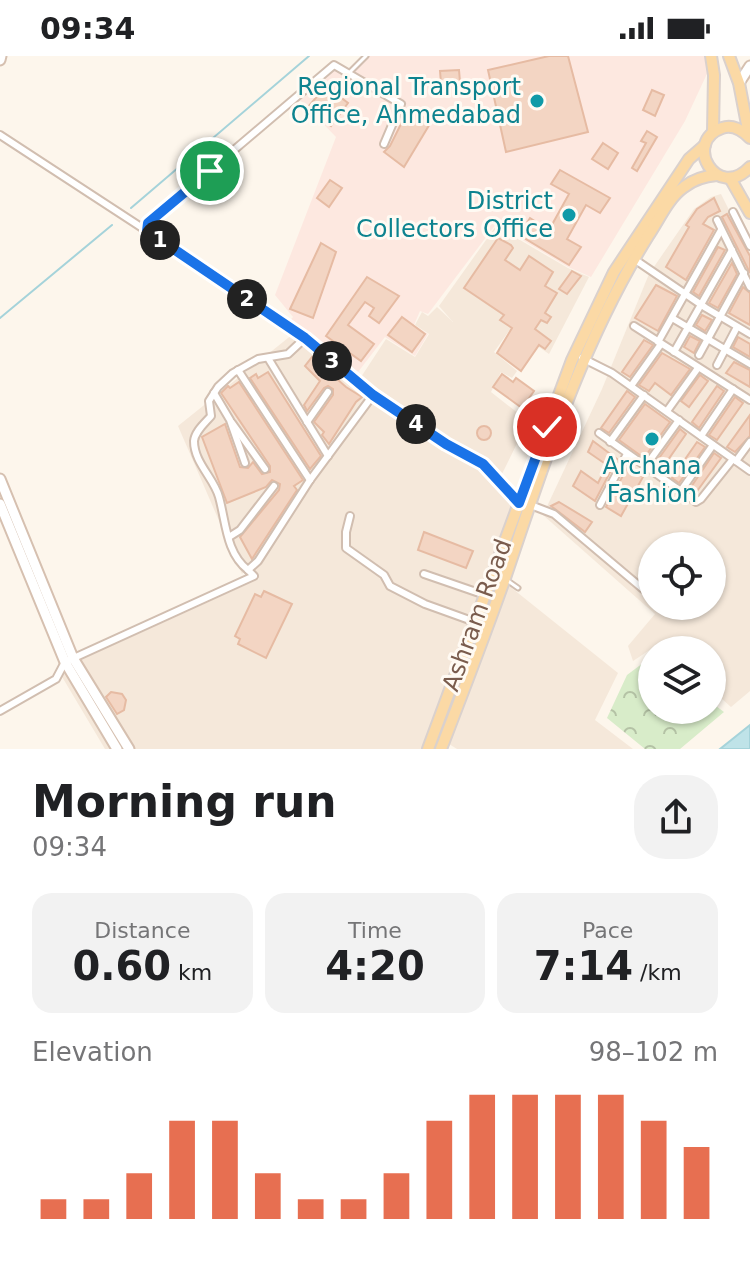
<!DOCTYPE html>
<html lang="en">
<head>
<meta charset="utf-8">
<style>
  :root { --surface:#fff; --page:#f2f2f2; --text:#202124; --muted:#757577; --accent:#e76f51 }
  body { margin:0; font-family:"DejaVu Sans",sans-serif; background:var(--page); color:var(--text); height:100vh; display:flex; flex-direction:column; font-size:30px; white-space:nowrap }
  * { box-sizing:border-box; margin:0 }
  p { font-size:26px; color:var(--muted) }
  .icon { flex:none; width:44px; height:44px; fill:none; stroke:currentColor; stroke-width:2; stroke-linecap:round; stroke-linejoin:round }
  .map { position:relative; height:693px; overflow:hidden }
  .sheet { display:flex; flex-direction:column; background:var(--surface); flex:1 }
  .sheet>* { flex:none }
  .controls { position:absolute; left:638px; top:476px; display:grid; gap:16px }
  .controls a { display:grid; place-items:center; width:88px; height:88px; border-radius:50%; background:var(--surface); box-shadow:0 2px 6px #0004; font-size:40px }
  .pin { position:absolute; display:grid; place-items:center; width:68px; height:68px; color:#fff; margin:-34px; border:4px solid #fff; border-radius:50%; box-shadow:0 2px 8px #0007 }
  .km { position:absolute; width:40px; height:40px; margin:-20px; border-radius:50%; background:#222; color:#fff; font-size:22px; line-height:40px; text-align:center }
  .round { display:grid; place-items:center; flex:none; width:84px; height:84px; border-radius:32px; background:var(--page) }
  .head { display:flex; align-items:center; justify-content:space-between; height:136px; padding:0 32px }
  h1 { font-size:44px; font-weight:700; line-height:60px }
  .metrics { display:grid; grid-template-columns:repeat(3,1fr); gap:12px; height:136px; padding:8px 32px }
  .metrics div { display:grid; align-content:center; border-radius:20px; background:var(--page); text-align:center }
  .metrics b { font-size:40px; font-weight:700 }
  .metrics small { font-size:22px; font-weight:400 }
  .metrics p { font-size:22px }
  .chart { height:224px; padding:16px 32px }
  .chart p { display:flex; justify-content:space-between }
  .chart svg { width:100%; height:144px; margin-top:8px; stroke:var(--accent); stroke-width:6 }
  .status { display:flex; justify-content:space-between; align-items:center; height:56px; padding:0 40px; background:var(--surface); direction:ltr }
  .status svg { height:22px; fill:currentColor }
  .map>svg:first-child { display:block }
  .residential { fill:#f5e8da; fill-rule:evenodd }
  .commercial { fill:#fde8e0 }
  .park { fill:url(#park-crowns) }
  .water { fill:#bfe3e8; stroke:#a5d3da; stroke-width:2 }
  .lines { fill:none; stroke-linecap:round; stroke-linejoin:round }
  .stream { stroke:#a5d3da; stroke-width:2 }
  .building { fill:#f3d5c3; stroke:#e6bba3; stroke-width:2 }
  .lane-casing { stroke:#d1beb0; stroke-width:7 }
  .street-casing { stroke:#d1beb0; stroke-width:10 }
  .secondary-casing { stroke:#d6c0b0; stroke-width:13 }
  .primary-casing { stroke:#dad1cd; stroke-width:14 }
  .lane { stroke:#fff; stroke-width:3 }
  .street { stroke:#fff; stroke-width:6 }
  .secondary { stroke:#fff; stroke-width:9 }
  .primary { stroke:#fbd9a5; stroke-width:10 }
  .route-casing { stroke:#fff; stroke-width:16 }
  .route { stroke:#1a73e8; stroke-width:10 }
  .culture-dot { fill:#0f9aa8; stroke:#fffaf3; stroke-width:3 }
  .labels { text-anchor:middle; stroke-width:6; stroke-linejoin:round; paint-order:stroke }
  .culture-label { font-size:24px; fill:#0d838f; stroke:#fffaf3; text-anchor:end }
  .street-label { font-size:24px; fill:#7a5c4d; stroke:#fffaf3 }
</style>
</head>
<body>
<div class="status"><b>09:34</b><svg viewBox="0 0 49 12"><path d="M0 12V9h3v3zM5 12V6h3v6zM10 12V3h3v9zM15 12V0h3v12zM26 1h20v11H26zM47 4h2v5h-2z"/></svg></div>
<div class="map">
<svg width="750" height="693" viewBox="0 0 750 693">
  <defs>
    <pattern id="park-crowns" width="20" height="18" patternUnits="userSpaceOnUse" patternTransform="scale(2)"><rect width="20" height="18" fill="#d8ecc9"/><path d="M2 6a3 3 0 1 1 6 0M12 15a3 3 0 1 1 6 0" fill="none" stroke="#b4c2a5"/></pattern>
  </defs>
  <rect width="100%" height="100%" fill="#fdf6ec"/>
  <g class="residential">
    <path d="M721,138l29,58v439l-19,16 -19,-17v-40h-44l-8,-7 -27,18 -5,-15 27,-32 -112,-99 59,-126 47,-115 45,-65 17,-12zM652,490h60v60h-60z"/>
    <polygon points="496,170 568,212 589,221 549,298 511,272 494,296 517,315 512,322 501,316 491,336 528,365 500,422 484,406 361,321 386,283 415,301 429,278 415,269 422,256 428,260 437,251 453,266 439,250"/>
    <polygon points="293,278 373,347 376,345 482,410 516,448 425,693 105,693 58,614 259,523 250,511 319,418 242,518 178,370"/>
    <polygon points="508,529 618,617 595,664 633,693 457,693 449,688"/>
  </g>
  <polygon class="commercial" points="362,0 707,0 712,7 685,65 591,221 568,211 496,168 428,258 420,255 414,269 428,278 415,300 385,281 358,316 288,267 293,261 275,239 336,81 298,42 334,12 346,18"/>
  <polygon class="park" points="647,604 652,604 652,654 712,654 712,647 724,656 680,693 645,693 607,662 627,619"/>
  <polygon class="water" points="750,669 750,693 720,693"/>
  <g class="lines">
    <g class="stream">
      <polyline points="131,152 309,0"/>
      <polyline points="0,262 112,169"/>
    </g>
  </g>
  <g class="building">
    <polygon points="549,0 568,0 588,76 506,96 488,14"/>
    <polygon points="459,14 460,26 441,27 440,15"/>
    <polygon points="326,30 348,47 331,70 307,52"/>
    <polygon points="652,34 664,39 655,60 643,54"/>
    <polygon points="409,52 431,66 404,111 384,96 390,90"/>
    <polygon points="647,75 657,81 637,115 632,112 646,87 641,85"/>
    <polygon points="603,87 618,97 608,113 592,103"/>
    <polygon points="560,114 610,142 600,157 586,149 567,183 581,191 569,209 519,179 530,162 549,174 569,138 551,128"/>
    <polygon points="330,124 342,132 329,151 317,142"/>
    <polygon points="714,142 720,155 708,161 703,168 714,174 686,224 666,211 689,171 686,169 697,153"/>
    <polygon points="727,158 750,200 750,217 722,161"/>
    <polygon points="498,182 511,189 513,192 505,204 520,214 529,200 553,216 545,230 557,237 545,257 551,261 547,267 541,264 535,273 551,285 545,293 539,289 521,315 497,297 512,272 500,264 504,259 464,232"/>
    <polygon points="321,187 336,196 313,262 290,253"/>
    <polygon points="718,191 725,194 699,240 693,236"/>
    <polygon points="732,207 737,218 718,252 709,247"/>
    <polygon points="572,215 581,220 567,238 559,233"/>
    <polygon points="367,221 399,240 379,267 369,260 374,252 365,246 348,269 374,288 361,305 326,280"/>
    <polygon points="656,229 677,240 658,275 635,262"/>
    <polygon points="743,231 750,237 750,269 729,257"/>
    <polygon points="702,259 712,264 705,275 696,269"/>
    <polygon points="402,261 425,278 412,296 388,279"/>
    <polygon points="690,280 700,285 694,297 684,291"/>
    <polygon points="738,281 750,288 750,301 733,291"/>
    <polygon points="644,284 653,289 630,321 622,316"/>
    <polygon points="662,297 690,313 671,339 655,327 649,335 639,329"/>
    <polygon points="312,301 346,331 362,341 356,346 329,388 322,379 324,376 314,366 333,339 333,333 328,330 324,332 307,355 304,349 320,325 305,310"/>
    <polygon points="734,306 750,314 750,331 726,317"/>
    <polygon points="268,316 321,400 310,413 250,322 256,318 258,322"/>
    <polygon points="502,318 513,326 516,322 534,335 522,352 493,331"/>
    <polygon points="700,319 708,325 689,351 681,345"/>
    <polygon points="239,326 303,424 294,430 297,434 252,503 240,481 279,434 280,428 272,424 266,431 227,447 202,381 225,368 240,411 248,412 253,406 262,418 270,416 270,410 221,337 228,330 230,332"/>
    <polygon points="717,330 724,335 699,372 692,366"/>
    <polygon points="627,335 635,341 609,377 601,372"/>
    <polygon points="735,341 743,347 717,384 709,379"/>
    <polygon points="645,348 670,366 644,402 619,384"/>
    <polygon points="750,359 750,380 735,396 727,391"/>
    <circle cx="484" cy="377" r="7"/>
    <polygon points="680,373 686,378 661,414 654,409"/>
    <polygon points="593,385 617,403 595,445 573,430 581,415 598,427 607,409 588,396"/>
    <polygon points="697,386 705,391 679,427 672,422"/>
    <polygon points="714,397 721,402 695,438 689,434"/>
    <polygon points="627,412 643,421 621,460 606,451"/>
    <polygon points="559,446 592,466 585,476 551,450"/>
    <polygon points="424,476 473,495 466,512 418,494"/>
    <polygon points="264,535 292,548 266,602 238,588 240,583 235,580 255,538 261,541"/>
    <polygon points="111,636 122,638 126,644 124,654 117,658 106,641"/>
  </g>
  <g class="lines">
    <defs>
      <g id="lane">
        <polyline points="349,17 366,0"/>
        <polyline points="508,525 518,532"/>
      </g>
      <g id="street">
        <polyline points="0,79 147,175"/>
        <polyline points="384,88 401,48 334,9 148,167 147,175 305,282 373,339 446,388 483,408 519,447"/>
        <polyline points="733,156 750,190"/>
        <polyline points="717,164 750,231"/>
        <polyline points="634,203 706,252 750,278"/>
        <polyline points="672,262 750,308"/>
        <polyline points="634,270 750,344"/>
        <path d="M305,282l-17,16 -30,5 -25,14 -15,14 -9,14 2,15c-6,7 -16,15 -17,25 0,22 20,37 25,56 7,25 7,56 29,73l10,-9 52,-81 63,-85"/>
        <polyline points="658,286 721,174"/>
        <polyline points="674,296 732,194"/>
        <polyline points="699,299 744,217"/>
        <polyline points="268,302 328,400"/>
        <polyline points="582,302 612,317 750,415"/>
        <polyline points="717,309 737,271"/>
        <polyline points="238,314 310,424"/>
        <polyline points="631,330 661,288"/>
        <polyline points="214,337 230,364 245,407"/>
        <polyline points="667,355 698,312"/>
        <polyline points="307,366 328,336"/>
        <polyline points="232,367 265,413"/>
        <polyline points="599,377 696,446 701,443 733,403"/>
        <polyline points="701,380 733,333"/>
        <polyline points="610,386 644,339"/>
        <polyline points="736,405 750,386"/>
        <polyline points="645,411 679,364"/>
        <polyline points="680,436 713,389"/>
        <polyline points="528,448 554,458 643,533"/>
        <polyline points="600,449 627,398"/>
        <polyline points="350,460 346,476 346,492 384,519 390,530 425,548 475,566"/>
        <polyline points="229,481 240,474 274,430"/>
        <polyline points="424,518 485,539"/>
        <polyline points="0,655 56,623 65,606 254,520 248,514"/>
      </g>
      <g id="secondary">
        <polyline points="0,4 1,0"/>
        <polyline points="739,27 750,10"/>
        <polyline points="0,423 73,602 129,693"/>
        <polyline points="0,448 65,606 117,693"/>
      </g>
      <g id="primary">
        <polyline points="711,0 714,19 713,76"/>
        <polyline points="729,0 739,27 749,79"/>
        <path d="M750,82c-8,-8 -17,-14 -28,-10 -40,14 -5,74 28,39"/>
        <polyline points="730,122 750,157"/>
        <polyline points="428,693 572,304 614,216 689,103 705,89"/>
        <path d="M441,693c22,-57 44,-114 64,-171 40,-118 77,-236 143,-342 11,-16 20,-38 36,-49 10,-8 21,-11 33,-12"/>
      </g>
    </defs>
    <use href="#lane" class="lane-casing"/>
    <use href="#street" class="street-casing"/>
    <use href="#secondary" class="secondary-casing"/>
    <use href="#primary" class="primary-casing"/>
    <use href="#lane" class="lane"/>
    <use href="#street" class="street"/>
    <use href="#secondary" class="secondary"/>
    <use href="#primary" class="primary"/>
  </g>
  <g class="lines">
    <defs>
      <polyline id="route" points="210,115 148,167 147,175 305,282 373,339 446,388 483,408 519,447 547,371"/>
    </defs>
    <use href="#route" class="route-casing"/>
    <use href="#route" class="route"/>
  </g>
  <g class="culture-dot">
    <circle cx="537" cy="45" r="8"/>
    <circle cx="569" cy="159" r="8"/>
    <circle cx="652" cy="383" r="8"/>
  </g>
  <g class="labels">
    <g class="culture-label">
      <text x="521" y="39">Regional Transport<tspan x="521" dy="28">Office, Ahmedabad</tspan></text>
      <text x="553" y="153">District<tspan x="553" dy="28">Collectors Office</tspan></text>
      <text x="652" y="418" text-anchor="middle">Archana<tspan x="652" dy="28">Fashion</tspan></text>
    </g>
    <g class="street-label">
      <text transform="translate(477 559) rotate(-70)" y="8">Ashram Road</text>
    </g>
  </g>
</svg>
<div class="controls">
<a><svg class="icon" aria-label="locate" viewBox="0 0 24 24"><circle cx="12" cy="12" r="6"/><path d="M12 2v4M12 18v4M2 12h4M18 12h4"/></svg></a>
<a><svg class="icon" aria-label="layers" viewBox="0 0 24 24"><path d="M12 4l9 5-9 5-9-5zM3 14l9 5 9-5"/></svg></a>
</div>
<div class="pin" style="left:210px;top:115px;background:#1e9e55"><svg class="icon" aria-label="arrive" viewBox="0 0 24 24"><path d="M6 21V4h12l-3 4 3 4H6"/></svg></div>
<div class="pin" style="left:547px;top:371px;background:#d93025"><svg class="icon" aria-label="check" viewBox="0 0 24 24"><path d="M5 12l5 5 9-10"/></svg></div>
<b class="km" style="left:160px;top:184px">1</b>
<b class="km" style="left:247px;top:243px">2</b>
<b class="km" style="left:332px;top:305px">3</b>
<b class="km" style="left:416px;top:368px">4</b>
</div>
<section class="sheet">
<div class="head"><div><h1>Morning run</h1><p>09:34</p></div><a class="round"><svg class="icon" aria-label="share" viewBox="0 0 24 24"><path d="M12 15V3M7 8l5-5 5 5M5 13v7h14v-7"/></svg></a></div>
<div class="metrics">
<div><p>Distance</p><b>0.60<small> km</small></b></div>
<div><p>Time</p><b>4:20</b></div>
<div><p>Pace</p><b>7:14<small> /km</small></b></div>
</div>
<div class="chart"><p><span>Elevation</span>98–102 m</p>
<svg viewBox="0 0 160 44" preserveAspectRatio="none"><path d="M5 44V38M15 44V38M25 44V30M35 44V14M45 44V14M55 44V30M65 44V38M75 44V38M85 44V30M95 44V14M105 44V6M115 44V6M125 44V6M135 44V6M145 44V14M155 44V22"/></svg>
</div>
</section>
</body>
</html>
